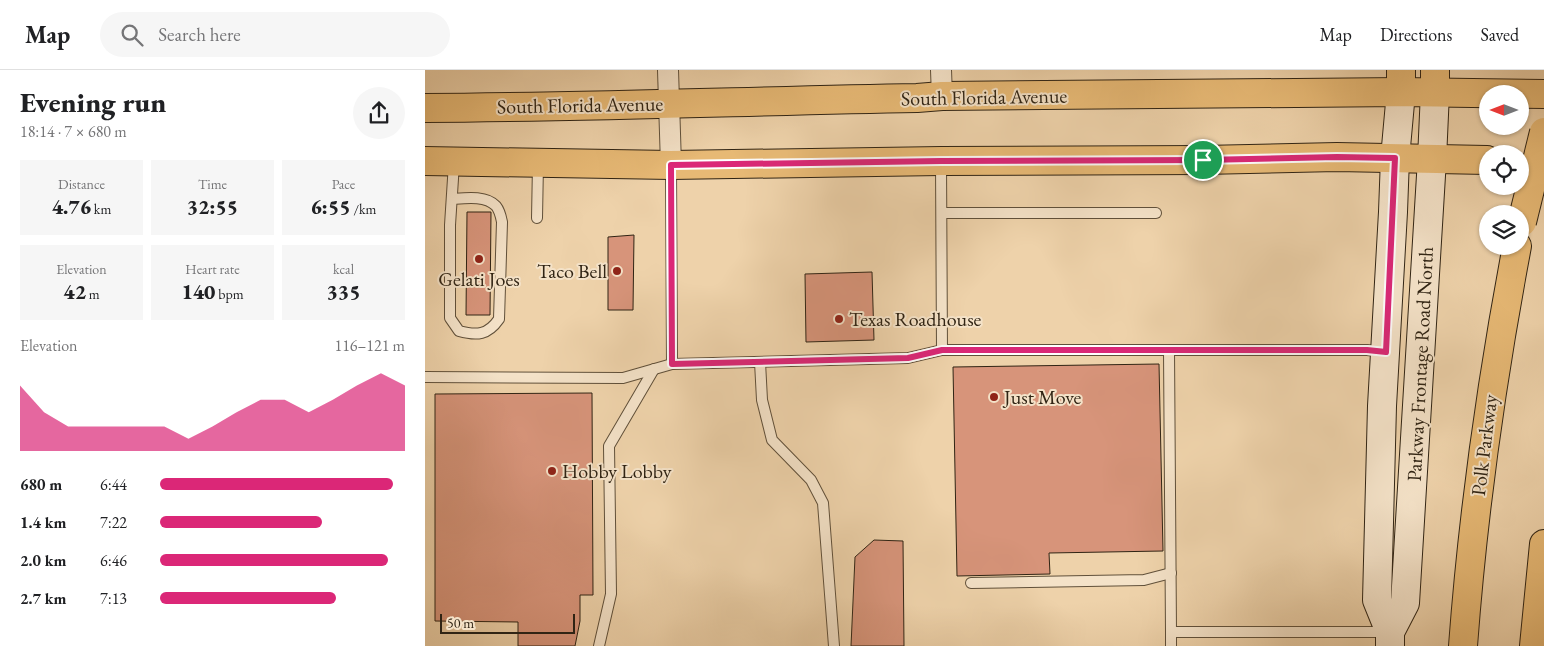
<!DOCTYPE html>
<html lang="en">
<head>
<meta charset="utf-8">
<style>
  :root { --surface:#fff; --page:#f6f6f6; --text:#202124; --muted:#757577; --line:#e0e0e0; --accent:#db2777 }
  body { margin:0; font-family:"EB Garamond",serif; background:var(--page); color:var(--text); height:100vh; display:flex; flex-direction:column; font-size:19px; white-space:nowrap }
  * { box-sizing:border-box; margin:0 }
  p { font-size:16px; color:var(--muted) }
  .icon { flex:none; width:28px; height:28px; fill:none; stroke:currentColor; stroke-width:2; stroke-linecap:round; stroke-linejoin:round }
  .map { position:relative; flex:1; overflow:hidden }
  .side { display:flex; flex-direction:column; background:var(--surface); width:425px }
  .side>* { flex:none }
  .needle { width:32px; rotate:270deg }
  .tools { position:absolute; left:1054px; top:15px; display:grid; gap:10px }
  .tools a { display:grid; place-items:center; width:50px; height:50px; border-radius:50%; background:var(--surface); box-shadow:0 1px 4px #0004; font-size:25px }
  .scale { position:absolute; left:15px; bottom:12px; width:135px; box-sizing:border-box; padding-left:5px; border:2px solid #302414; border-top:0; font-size:14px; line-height:18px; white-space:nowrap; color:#302414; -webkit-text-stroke:4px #f4e2c8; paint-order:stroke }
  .pin { position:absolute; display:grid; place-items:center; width:42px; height:42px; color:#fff; margin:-21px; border:2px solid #fff; border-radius:50%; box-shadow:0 1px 5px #0007 }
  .round { display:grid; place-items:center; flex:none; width:52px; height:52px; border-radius:26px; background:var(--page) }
  .headline { display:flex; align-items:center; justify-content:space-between; height:85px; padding:0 20px }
  h1 { font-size:28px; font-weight:800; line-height:38px }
  .stats { display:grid; grid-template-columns:repeat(3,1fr); gap:8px; height:85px; padding:5px 20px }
  .stats div { display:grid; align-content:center; border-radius:0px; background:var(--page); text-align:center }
  .stats b { font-size:21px; font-weight:800 }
  .stats small { font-size:14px; font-weight:400 }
  .stats p { font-size:14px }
  .chart { height:140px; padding:10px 20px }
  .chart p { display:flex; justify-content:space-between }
  .chart svg { width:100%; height:90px; margin-top:5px; fill:var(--accent); opacity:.7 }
  ul { padding:0 20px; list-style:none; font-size:16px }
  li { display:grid; grid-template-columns:80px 60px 1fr; align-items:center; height:38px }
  li i { height:12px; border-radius:6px; background:var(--accent) }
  header { display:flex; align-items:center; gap:30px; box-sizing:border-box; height:70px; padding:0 25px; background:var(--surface); border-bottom:1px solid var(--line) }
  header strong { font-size:24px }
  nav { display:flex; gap:28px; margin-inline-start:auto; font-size:18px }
  .search { width:350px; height:45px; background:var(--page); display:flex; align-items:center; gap:12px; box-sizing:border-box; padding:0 18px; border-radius:28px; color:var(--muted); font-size:19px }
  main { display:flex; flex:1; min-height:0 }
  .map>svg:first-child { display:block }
  .building { fill:#d7947a; stroke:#302414 }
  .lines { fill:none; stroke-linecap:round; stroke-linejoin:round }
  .service-casing { stroke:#60503a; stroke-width:12 }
  .minor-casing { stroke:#60503a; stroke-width:22 }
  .secondary-casing { stroke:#302414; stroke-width:30 }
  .primary-casing { stroke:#302414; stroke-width:30 }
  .motorway-casing { stroke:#302414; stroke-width:30 }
  .service { stroke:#f4e2c8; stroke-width:10 }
  .minor { stroke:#f4e2c8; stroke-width:20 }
  .secondary { stroke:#f4e2c8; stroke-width:28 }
  .primary { stroke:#e7b975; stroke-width:28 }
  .motorway { stroke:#e7b975; stroke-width:28 }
  .motorway-bridge-casing { stroke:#302414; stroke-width:30; stroke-linecap:butt }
  .motorway-bridge { stroke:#e7b975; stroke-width:28 }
  .route-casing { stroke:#fff; stroke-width:10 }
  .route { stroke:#db2777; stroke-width:6 }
  .poi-dot { fill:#8f2418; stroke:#f4e2c8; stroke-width:2 }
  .labels { text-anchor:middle; stroke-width:4; stroke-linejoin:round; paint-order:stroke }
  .street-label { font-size:20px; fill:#302414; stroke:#f4e2c8 }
  .poi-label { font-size:20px; fill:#302414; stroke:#f4e2c8; text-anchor:start }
</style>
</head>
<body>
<header>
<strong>Map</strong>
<div class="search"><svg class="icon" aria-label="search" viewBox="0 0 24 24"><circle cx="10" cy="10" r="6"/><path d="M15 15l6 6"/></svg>Search here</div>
<nav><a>Map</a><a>Directions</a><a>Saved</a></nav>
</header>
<main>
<section class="side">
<div class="headline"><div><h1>Evening run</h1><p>18:14 · 7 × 680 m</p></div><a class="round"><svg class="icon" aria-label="share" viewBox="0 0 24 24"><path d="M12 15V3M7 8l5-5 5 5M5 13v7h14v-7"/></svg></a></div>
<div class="stats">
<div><p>Distance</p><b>4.76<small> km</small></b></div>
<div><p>Time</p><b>32:55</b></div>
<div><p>Pace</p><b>6:55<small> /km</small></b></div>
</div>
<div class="stats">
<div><p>Elevation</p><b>42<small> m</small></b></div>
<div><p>Heart rate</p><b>140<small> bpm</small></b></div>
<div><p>kcal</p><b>335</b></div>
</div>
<div class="chart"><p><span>Elevation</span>116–121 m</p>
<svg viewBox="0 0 160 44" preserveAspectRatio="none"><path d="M0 44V12L10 25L20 32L30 32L40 32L50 32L60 32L70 38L80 32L90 25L100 19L110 19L120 25L130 19L140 12L150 6L160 12V44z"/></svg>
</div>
<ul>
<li><b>680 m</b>6:44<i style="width:95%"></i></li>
<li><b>1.4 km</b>7:22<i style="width:66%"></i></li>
<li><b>2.0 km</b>6:46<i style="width:93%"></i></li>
<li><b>2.7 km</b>7:13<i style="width:72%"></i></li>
</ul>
</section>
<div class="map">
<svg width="1119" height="576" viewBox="0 0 1119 576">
  <rect width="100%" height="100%" fill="#eed2aa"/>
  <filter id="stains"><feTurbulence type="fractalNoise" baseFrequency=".004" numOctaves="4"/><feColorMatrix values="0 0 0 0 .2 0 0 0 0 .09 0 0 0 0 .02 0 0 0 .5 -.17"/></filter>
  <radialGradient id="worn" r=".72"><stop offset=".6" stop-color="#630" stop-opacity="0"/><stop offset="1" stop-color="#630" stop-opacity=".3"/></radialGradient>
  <g class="building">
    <polygon points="42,142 66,142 65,245 41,245"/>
    <polygon points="209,165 208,240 183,240 183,167"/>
    <polygon points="447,202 449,270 381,272 380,204"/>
    <polygon points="734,294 738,481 624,483 625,504 532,506 528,297"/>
    <polygon points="167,323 168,525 155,525 155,551 150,576 93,576 93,552 10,551 10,324"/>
    <polygon points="449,470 478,471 479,576 426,576 430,487"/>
  </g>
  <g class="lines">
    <defs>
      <g id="service">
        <polyline points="516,93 517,280 942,280 960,282"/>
        <polyline points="246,95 247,294"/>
        <path d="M27,129c13,-1 34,-4 44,7 4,5 5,11 6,16l-3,97c-11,16 -22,17 -40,12l-9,-13v-93l4,-62"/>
        <polyline points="517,143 731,143"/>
        <polyline points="112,148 113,94"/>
        <polyline points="744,280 746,562 963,562"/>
        <polyline points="335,292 337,330 347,370 386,410 398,433 409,576"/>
        <polyline points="0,307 198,308 247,294 483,288 517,280"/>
        <polyline points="546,513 719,510 746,503"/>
        <polyline points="174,576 186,524 184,376 229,299"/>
        <polyline points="746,576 746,562"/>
      </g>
      <g id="minor">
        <polyline points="243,0 246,95"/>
        <polyline points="516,0 517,26"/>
      </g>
      <g id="secondary">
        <polyline points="965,562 980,533 1007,89 1010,22"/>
        <polyline points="965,576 965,562 952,530 957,336 968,142 970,88 976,22"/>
      </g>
      <g id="primary">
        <path d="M0,38c164,-1 328,-7 492,-10l25,-2 459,-4 143,2"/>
        <polyline points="0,91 246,95 516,91 778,90 912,87 1062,90"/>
      </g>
      <g id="motorway">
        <polyline points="976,0 976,22"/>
        <polyline points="1010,22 1010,0"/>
        <path d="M1038,576c10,-134 29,-268 54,-400"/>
        <polyline points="1109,576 1119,474"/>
      </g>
    </defs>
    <use href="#service" class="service-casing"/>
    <use href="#minor" class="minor-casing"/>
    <use href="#secondary" class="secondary-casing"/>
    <use href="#primary" class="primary-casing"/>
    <use href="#motorway" class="motorway-casing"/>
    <use href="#service" class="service"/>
    <use href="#minor" class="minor"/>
    <use href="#secondary" class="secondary"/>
    <use href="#primary" class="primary"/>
    <use href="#motorway" class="motorway"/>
    <defs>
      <polyline id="motorway-bridge" points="1097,152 1119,62"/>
    </defs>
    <use href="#motorway-bridge" class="motorway-bridge-casing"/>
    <use href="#motorway-bridge" class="motorway-bridge"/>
  </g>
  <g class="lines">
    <defs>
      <polygon id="route" points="912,87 970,88 961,282 942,280 517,280 483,288 247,294 246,95 516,91 778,90"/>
    </defs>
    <use href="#route" class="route-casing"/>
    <use href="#route" class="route"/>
  </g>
  <g class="poi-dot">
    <circle cx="54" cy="189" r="5"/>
    <circle cx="192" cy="201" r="5"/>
    <circle cx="414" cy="249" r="5"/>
    <circle cx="569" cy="327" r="5"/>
    <circle cx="127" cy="401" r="5"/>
  </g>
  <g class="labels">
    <g class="street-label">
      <text transform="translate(559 27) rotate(-1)" y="7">South Florida Avenue</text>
      <text transform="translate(155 35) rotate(-1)" y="7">South Florida Avenue</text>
      <text transform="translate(995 294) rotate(-87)" y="7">Parkway Frontage Road North</text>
      <text transform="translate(1059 375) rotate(-83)" y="7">Polk Parkway</text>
    </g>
    <g class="poi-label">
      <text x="182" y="208" text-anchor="end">Taco Bell</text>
      <text x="54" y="216" text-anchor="middle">Gelati Joes</text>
      <text x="424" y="256">Texas Roadhouse</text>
      <text x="579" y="334">Just Move</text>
      <text x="137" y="408">Hobby Lobby</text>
    </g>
  </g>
  <rect width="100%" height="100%" filter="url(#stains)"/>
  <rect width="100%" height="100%" fill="url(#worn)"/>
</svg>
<div class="tools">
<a><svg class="needle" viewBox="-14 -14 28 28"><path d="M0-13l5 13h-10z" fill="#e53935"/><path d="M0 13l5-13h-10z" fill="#757577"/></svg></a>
<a><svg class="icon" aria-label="locate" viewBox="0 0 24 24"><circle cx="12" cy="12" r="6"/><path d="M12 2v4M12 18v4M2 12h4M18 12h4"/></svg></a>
<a><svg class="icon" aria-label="layers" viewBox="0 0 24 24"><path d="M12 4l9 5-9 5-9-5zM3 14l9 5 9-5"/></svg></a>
</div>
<div class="scale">50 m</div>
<div class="pin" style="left:778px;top:90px;background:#1e9e55"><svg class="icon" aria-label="arrive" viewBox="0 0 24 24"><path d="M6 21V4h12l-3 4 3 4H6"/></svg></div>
</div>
</main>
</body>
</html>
